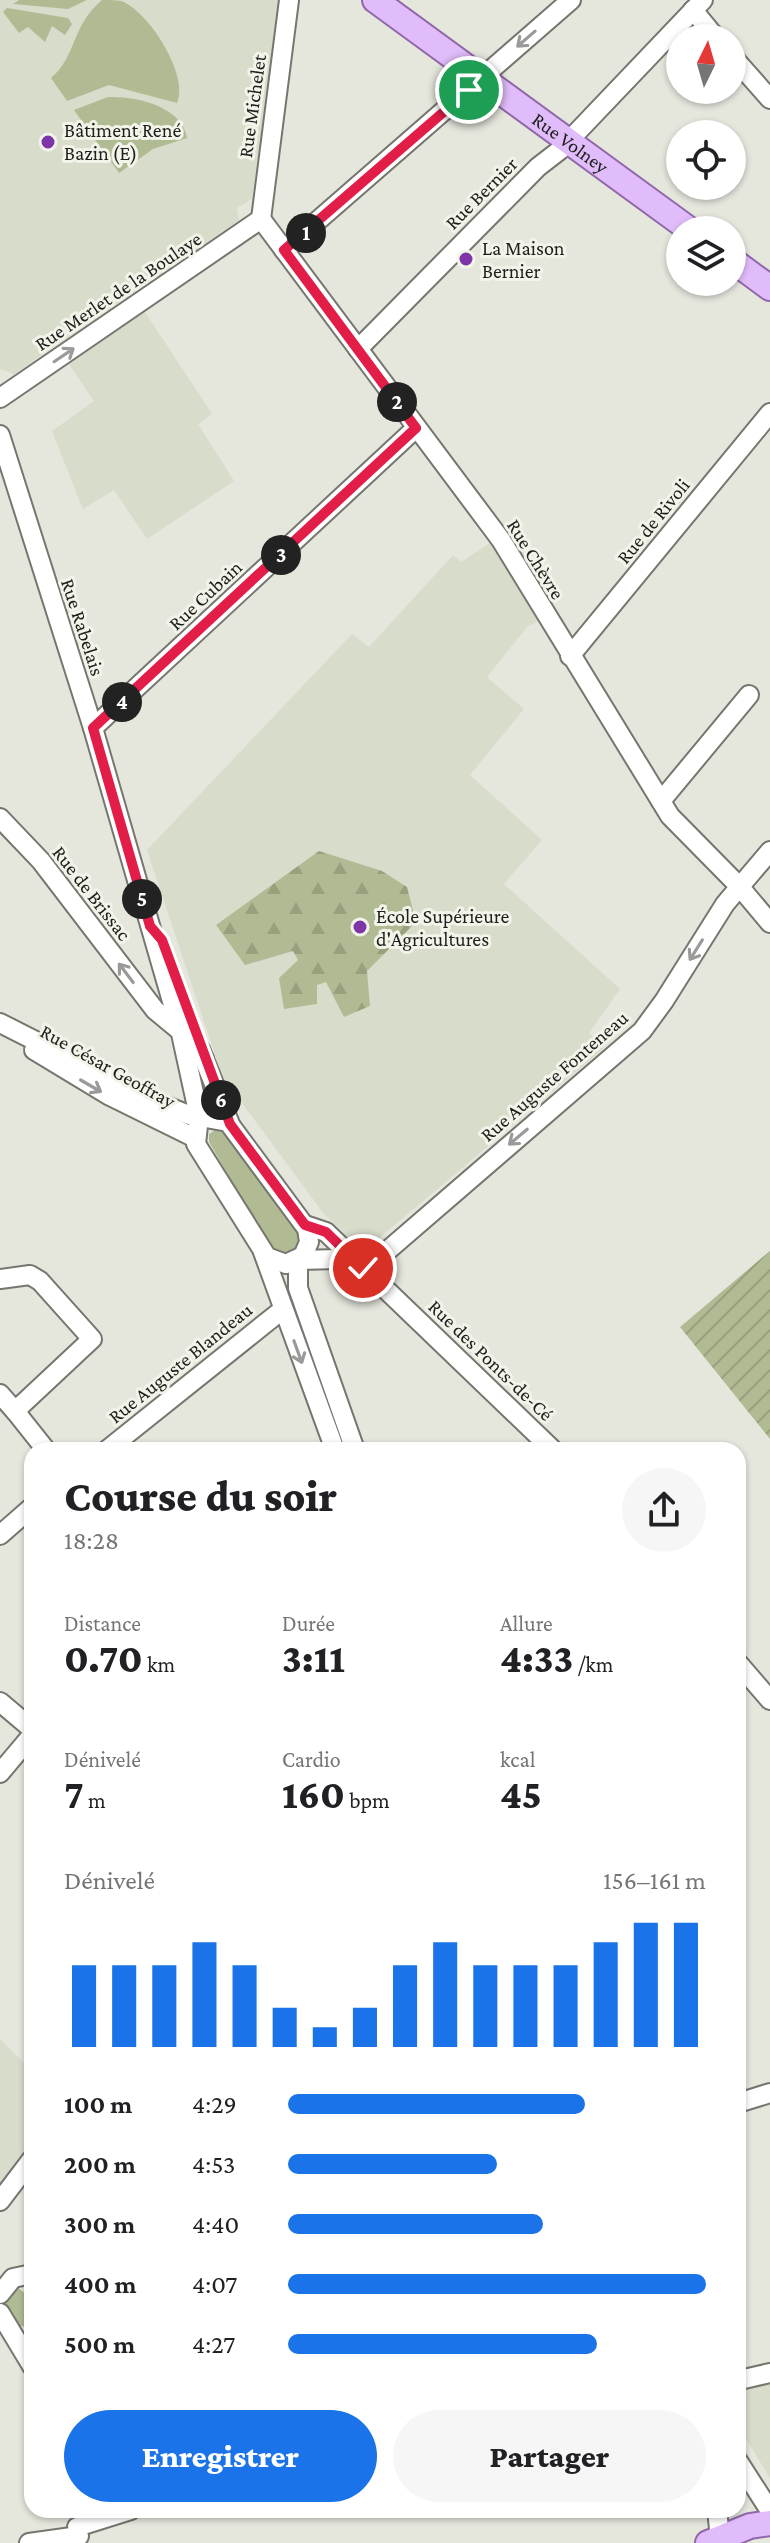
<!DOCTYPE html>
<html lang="fr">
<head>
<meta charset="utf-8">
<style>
  :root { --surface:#fff; --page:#f6f6f6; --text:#202124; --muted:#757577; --accent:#1a73e8 }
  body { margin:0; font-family:"Crimson Pro",serif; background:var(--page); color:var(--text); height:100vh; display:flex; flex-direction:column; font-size:30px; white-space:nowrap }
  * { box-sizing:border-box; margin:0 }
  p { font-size:26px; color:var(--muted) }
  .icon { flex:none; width:44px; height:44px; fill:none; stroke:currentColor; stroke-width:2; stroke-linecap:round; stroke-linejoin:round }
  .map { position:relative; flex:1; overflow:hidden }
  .side { position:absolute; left:24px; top:1442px; width:722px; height:1076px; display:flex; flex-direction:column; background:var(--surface); border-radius:24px; box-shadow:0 2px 6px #0004 }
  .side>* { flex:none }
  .needle { width:52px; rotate:5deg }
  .tools { position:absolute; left:666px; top:24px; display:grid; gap:16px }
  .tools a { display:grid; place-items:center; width:80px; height:80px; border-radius:50%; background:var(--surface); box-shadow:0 2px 6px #0004; font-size:40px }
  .pin { position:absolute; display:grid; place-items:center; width:68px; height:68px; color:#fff; margin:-34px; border:4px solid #fff; border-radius:50%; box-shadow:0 2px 8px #0007 }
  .km { position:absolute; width:40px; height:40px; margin:-20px; border-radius:50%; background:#222; color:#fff; font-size:22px; line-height:40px; text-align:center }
  .round { display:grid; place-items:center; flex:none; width:84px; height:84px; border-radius:42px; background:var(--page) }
  .overview { display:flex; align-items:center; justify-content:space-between; height:136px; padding:0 40px }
  h1 { font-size:44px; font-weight:800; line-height:60px }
  .metrics { display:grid; grid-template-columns:repeat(3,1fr); gap:12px; height:136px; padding:8px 40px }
  .metrics div { display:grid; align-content:center }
  .metrics b { font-size:40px; font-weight:800 }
  .metrics small { font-size:22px; font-weight:400 }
  .metrics p { font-size:22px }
  .chart { height:224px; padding:16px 40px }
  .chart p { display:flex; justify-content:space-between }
  .chart svg { width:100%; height:144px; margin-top:8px; stroke:var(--accent); stroke-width:6 }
  .primary-button { display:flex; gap:16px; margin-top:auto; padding:16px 40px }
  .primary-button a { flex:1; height:92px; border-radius:48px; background:var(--accent); color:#fff; font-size:32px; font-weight:800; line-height:92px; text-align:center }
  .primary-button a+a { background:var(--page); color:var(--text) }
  ul { padding:0 40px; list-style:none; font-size:26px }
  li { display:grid; grid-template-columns:128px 96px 1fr; align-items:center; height:60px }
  li i { height:20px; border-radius:10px; background:var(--accent) }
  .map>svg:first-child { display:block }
  .built { fill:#d8dccb }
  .grass { fill:#b1bb93 }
  .forest { fill:url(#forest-firs) }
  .garden { fill:url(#garden-furrows) }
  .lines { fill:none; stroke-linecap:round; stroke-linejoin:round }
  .minor-casing { stroke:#75776f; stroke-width:22 }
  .major-casing { stroke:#9068aa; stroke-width:28 }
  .minor { stroke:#fff; stroke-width:18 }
  .major { stroke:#e1bcfa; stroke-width:24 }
  .oneway { stroke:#9a9a99 }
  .route-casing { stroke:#fff; stroke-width:16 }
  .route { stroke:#e11d48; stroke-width:10 }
  .poi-dot { fill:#7d35a7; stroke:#f2f4ea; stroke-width:3 }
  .labels { text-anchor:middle; stroke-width:6; stroke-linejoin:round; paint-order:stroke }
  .street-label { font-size:20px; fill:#1e1f1c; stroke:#f2f4ea }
  .poi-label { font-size:20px; fill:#1e1f1c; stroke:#f2f4ea; text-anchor:start }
</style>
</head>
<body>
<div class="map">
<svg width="770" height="2543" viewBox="0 0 770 2543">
  <defs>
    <pattern id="forest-firs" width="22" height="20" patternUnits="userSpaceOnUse" patternTransform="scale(2)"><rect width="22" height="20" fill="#b1bb93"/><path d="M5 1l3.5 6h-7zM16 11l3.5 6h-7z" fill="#98a07e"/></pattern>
    <pattern id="garden-furrows" width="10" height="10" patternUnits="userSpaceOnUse" patternTransform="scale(2)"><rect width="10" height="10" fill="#b1bb93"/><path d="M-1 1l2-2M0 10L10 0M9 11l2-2" fill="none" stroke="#98a07e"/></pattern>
  </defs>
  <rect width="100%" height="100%" fill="#e5e7dd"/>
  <g class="built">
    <polygon points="0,0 279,0 252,199 237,208 239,220 14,374 0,369"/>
    <polygon points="145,312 212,414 198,424 234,481 147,539 114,490 83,509 52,431 94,401 69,364"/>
    <polygon points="490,543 538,621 527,627 487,677 524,709 470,775 542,840 504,884 620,989 589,1033 604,1048 364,1251 324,1214 222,1076 147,850 352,634 369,647 453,555 461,562"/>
    <polygon points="0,2039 32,2071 32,2142 0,2183"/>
    <polygon points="770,2384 770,2478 738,2426 738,2391"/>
  </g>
  <g class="grass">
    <polygon points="19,0 87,0 68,9 13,4"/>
    <path d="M102,0c6,0 14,0 19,1 27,9 69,75 56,102l-68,-18 -42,16 -16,-23c26,-22 20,-52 51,-78z"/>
    <polygon points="7,8 68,18 72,24 65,35 52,26 45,42 28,27 19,33 3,12"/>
    <path d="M108,97c28,-1 74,9 79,41l-34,11 -34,24 -45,-63z"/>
    <polygon points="215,1130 224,1133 297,1231 298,1246 291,1254 282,1255 270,1248 209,1142 209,1134"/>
    <polygon points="17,2287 32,2299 32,2328 15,2325 3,2306 4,2298"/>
  </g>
  <polygon class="forest" points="319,851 382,871 407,887 416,922 367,971 370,1006 344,1017 326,982 317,985 317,1004 284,1009 279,978 298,960 293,951 245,965 216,925"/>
  <polygon class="garden" points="770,1251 770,1439 680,1327"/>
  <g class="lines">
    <defs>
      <g id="minor">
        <polyline points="693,10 716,38"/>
        <polyline points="732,56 770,99"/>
        <polyline points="261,219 501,540 670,816 739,886 770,923"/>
        <polyline points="261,219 289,0"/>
        <polyline points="284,250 571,0"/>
        <polyline points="358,349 538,167 560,150 703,0"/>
        <polyline points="0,398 261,219"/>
        <polyline points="0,435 93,728 180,1029 199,1116 196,1144 267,1257 286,1264 303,1256 309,1242 307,1229 228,1122 189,1115 156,1102 0,1023"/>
        <polyline points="570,656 770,413"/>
        <polyline points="93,728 416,428"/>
        <polyline points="661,801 749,695"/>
        <polyline points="0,818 41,861 155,1010 190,1039 193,1049 204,1059"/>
        <polyline points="200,1049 230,1124"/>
        <polyline points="34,1050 110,1096 195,1138"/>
        <polyline points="305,1225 326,1232 553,1450"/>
        <polyline points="263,1252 335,1450"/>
        <polyline points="298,1260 298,1288 355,1450"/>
        <polyline points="298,1260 340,1259 357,1266"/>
        <polyline points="365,1270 642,1031 664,1001 725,904 770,851"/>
        <polyline points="0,1279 30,1275 40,1281 92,1339 15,1411 0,1394"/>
        <polyline points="15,1411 46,1450"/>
        <polyline points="107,1450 282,1310"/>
        <polyline points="0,1535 32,1507"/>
        <polyline points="738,1663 770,1700"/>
        <polyline points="0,1702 32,1729"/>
        <polyline points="0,1773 32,1735"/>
        <polyline points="738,2103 770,2093"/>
        <polyline points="0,2201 32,2159"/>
        <polyline points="0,2294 13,2278 32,2274"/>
        <polyline points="0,2313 32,2366"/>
        <polyline points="744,2379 770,2373"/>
        <polyline points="738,2461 770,2511"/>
        <polyline points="717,2510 720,2538"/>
        <polyline points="77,2527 131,2510"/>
        <polyline points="29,2543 79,2536"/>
      </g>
      <g id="major">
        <path id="s1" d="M375,0l315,230"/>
        <polyline points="732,260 770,288"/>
        <polyline points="708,2543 750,2526 770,2523"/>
      </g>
    </defs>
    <use href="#minor" class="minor-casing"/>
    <use href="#major" class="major-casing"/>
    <use href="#minor" class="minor"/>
    <use href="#major" class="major"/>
  </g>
  <defs><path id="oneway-shaft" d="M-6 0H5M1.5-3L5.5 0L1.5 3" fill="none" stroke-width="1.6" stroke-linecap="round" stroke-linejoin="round" transform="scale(2)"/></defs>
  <g class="oneway">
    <use href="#oneway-shaft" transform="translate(526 39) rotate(139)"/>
    <use href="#oneway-shaft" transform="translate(64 355) rotate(-34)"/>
    <use href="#oneway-shaft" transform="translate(696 950) rotate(122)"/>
    <use href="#oneway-shaft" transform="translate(126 973) rotate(-127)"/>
    <use href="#oneway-shaft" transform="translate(91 1086) rotate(30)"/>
    <use href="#oneway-shaft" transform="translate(518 1137) rotate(140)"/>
    <use href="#oneway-shaft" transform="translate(298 1352) rotate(70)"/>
  </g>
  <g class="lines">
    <defs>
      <polyline id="route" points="363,1268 326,1232 305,1225 230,1124 162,940 150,926 93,728 416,428 284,250 469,90"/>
    </defs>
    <use href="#route" class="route-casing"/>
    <use href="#route" class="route"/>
  </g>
  <g class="poi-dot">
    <circle cx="48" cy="142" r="8"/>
    <circle cx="466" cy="259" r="8"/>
    <circle cx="360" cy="927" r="8"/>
  </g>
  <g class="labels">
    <g class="street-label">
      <text transform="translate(252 106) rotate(-82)" y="7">Rue Michelet</text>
      <text dy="7" stroke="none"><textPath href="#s1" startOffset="242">Rue Volney</textPath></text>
      <text transform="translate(481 193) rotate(-45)" y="7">Rue Bernier</text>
      <text transform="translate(118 291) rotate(-34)" y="7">Rue Merlet de la Boulaye</text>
      <text transform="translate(653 521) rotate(-51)" y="7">Rue de Rivoli</text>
      <text transform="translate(536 559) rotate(58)" y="7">Rue Chèvre</text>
      <text transform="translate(205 595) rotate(-43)" y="7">Rue Cubain</text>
      <text transform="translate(83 627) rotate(72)" y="7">Rue Rabelais</text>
      <text transform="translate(92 893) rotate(52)" y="7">Rue de Brissac</text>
      <text transform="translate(108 1066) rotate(29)" y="7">Rue César Geoffray</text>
      <text transform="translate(554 1076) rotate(-41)" y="7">Rue Auguste Fonteneau</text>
      <text transform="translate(491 1360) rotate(44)" y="7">Rue des Ponts-de-Cé</text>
      <text transform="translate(180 1363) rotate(-39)" y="7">Rue Auguste Blandeau</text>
    </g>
    <g class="poi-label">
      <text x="64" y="137">Bâtiment René<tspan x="64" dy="23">Bazin (E)</tspan></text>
      <text x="482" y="255">La Maison<tspan x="482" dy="23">Bernier</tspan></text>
      <text x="376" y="923">École Supérieure<tspan x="376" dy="23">d'Agricultures</tspan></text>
    </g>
  </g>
</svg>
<div class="tools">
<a><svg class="needle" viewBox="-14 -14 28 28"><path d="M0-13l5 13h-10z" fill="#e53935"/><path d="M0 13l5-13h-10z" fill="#757577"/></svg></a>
<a><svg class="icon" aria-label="locate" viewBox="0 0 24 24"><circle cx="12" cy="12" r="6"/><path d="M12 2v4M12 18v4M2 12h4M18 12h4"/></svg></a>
<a><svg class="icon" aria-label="layers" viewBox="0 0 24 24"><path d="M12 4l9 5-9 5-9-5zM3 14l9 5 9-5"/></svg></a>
</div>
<div class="pin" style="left:469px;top:90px;background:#1e9e55"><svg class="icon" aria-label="arrive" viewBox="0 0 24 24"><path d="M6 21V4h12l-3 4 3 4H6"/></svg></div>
<div class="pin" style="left:363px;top:1268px;background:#d93025"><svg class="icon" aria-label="check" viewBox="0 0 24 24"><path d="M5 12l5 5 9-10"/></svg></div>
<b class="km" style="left:306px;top:233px">1</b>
<b class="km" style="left:397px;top:402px">2</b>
<b class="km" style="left:281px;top:555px">3</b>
<b class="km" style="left:122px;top:702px">4</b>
<b class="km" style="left:142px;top:899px">5</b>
<b class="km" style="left:221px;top:1100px">6</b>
<section class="side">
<div class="overview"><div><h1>Course du soir</h1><p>18:28</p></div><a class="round"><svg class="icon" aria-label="share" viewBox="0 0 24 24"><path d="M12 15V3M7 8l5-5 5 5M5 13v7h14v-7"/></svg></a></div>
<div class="metrics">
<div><p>Distance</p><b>0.70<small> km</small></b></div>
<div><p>Durée</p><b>3:11</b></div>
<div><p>Allure</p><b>4:33<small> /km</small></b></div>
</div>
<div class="metrics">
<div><p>Dénivelé</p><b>7<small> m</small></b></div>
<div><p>Cardio</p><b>160<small> bpm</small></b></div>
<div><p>kcal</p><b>45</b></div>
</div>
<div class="chart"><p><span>Dénivelé</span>156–161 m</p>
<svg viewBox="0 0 160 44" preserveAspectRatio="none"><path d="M5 44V19M15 44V19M25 44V19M35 44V12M45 44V19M55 44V32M65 44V38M75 44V32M85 44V19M95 44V12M105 44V19M115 44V19M125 44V19M135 44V12M145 44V6M155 44V6"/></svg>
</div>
<ul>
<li><b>100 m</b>4:29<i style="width:71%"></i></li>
<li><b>200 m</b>4:53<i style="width:50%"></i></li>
<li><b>300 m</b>4:40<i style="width:61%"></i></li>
<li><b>400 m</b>4:07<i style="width:100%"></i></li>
<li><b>500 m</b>4:27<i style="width:74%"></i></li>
</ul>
<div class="primary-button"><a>Enregistrer</a><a>Partager</a></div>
</section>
</div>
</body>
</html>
